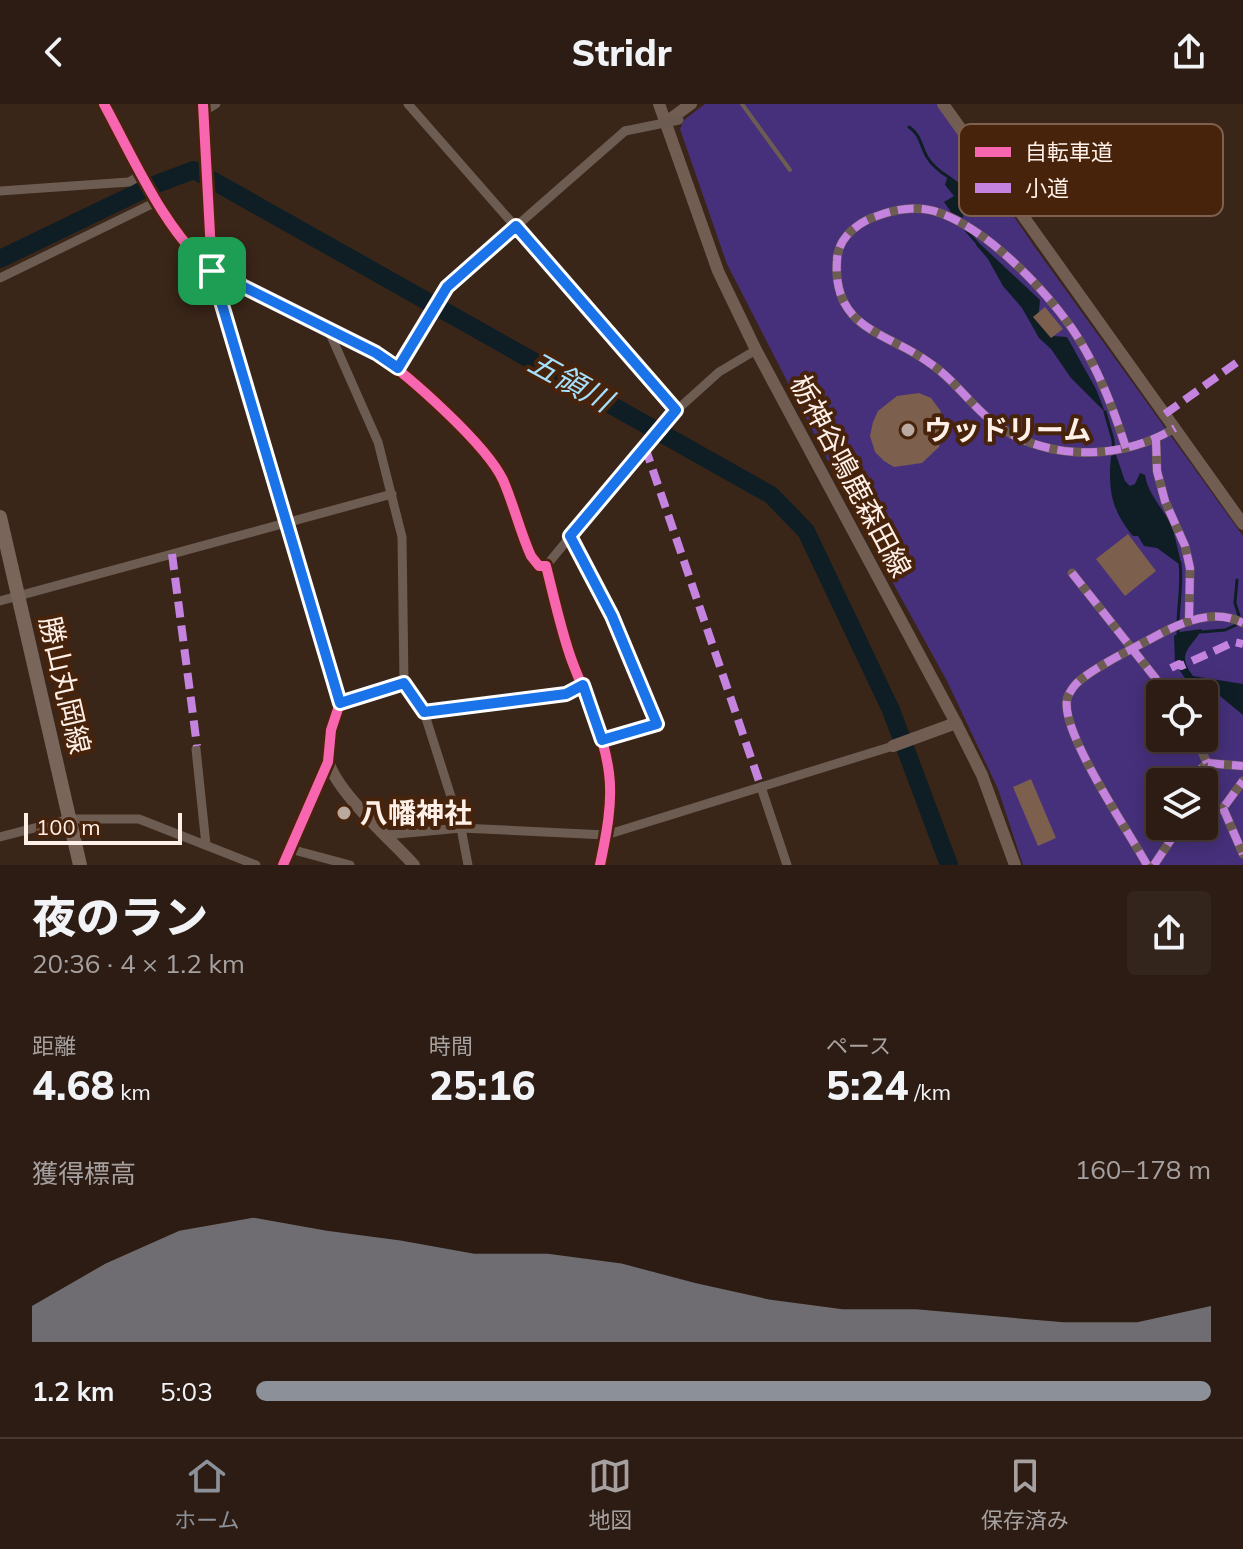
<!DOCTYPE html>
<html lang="ja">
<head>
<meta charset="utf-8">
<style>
  :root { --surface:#2c1c13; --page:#34251c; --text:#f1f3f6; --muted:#a6a1a0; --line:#483a33; --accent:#8c9099 }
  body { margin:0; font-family:Mulish,"Noto Sans JP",sans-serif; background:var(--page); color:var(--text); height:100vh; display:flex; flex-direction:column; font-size:30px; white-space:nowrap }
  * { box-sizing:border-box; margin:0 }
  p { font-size:26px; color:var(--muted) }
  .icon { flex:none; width:44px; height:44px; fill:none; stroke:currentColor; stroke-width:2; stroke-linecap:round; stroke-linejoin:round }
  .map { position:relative; height:761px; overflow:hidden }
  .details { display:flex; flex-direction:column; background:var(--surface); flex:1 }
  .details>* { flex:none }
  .buttons { position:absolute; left:1146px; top:576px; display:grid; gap:16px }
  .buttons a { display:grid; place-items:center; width:72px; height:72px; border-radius:8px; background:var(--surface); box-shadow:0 4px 20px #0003,0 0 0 2px var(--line); font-size:40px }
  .scale { position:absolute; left:24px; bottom:20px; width:158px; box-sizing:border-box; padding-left:8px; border:4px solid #feefe7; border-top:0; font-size:22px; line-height:28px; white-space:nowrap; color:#feefe7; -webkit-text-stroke:6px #47230c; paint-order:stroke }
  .pin { position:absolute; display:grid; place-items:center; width:68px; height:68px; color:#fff; margin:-34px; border-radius:16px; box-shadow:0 4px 12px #0006 }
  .round { display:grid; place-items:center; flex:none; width:84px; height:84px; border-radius:8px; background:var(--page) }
  .summary { display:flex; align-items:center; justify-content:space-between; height:136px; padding:0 32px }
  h1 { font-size:44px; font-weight:800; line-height:60px }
  .metrics { display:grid; grid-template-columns:repeat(3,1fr); gap:12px; height:136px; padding:8px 32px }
  .metrics div { display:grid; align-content:center }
  .metrics b { font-size:40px; font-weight:800 }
  .metrics small { font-size:22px; font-weight:400 }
  .metrics p { font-size:22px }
  .chart { height:224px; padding:16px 32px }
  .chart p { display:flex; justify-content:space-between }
  .chart svg { width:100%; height:144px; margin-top:8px; fill:var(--accent); opacity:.7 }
  ul { padding:0 32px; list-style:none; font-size:26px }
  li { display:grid; grid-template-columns:128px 96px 1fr; align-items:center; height:60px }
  li i { height:20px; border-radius:10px; background:var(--accent) }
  header { display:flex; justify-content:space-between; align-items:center; height:104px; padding:0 32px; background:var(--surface); font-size:36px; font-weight:800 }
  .tab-bar { display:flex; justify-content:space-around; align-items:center; height:112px; border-top:2px solid var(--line); background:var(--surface); font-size:22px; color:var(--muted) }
  .tab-bar a { display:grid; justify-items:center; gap:4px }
  .tab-bar .on { color:var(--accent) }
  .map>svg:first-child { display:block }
  .green { fill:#46307b; fill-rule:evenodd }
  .water { fill:#0e1e24 }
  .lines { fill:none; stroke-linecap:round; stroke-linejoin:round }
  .stream { stroke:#0e1e24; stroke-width:3 }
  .river { stroke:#0e1e24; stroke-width:18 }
  .building { fill:#7c5f4c }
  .lane { stroke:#6d5c52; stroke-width:4 }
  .street { stroke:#6d5c52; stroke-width:9 }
  .secondary { stroke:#715d51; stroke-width:12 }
  .primary { stroke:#796559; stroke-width:14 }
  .street-bridge { stroke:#6d5c52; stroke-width:9 }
  .quiet { stroke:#c483df; stroke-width:8; stroke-dasharray:16 8; stroke-linecap:butt }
  .cycleway-casing { stroke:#47230c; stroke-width:15 }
  .cycleway { stroke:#f766af; stroke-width:10 }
  .route-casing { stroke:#fff; stroke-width:16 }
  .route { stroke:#1a73e8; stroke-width:10 }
  .poi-dot { fill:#b9a99f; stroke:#47230c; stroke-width:3 }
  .labels { text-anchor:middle; stroke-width:8; stroke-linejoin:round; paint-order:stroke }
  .poi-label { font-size:28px; font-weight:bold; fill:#feefe7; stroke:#47230c; text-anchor:start }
  .street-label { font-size:28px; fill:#feefe7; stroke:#47230c }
  .water-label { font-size:30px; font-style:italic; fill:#a5e0fd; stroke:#47230c }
  .key { fill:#47230c; stroke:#7e604e; stroke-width:2 }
  .key-label { font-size:22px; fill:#feefe7 }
</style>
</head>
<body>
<header><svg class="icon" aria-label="back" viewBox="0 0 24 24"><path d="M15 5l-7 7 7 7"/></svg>Stridr<svg class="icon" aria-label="share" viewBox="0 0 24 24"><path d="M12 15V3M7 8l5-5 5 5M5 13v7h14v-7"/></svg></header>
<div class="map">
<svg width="1243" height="761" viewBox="0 0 1243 761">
  <rect width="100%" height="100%" fill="#3a2619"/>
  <path class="green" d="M705,0h232l97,142 209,290v329h-220l-25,-76 -51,-108 -86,-156 -134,-261 -47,-135 4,-9zM1160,590h44v44h-44zM1160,678h44v44h-44z"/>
  <g class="water">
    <path d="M948,71c13,10 27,16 32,32l-2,2 -14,-1 -1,10 -12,-6 -7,-10 10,-6 -9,-11z"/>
    <polygon points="979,139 1040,196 1038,216 1052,232 1067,233 1096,285 1105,308 1071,274 1051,245 1039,234 1022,204 1003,182 988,155 976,141"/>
    <path d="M1116,351l9,26 5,5 5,-2 5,-11 5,2c3,19 17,32 25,48 6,13 7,26 11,39l-2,2 -22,-16 -13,-2 -6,-10h-5c-22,-26 -25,-47 -22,-80z"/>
    <path d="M1202,525c-10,19 -27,23 -9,47l50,8v31l-23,-19 -32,-13 -13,-20 -1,-27 6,-4z"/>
  </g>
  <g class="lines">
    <g class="stream">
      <path d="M909,23c12,8 11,18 18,30 5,8 12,14 20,19"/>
      <polyline points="966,126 978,140"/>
      <polyline points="1105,308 1113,336 1114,351"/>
      <polyline points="1201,528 1225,526 1236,521 1239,512 1235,499 1237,476"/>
      <path d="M1178,529c-1,-24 5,-46 2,-70"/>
    </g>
    <polyline class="river" points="0,155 151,82 194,66 771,391 806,427 891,606 949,761"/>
  </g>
  <g class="building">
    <polygon points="1045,203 1063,225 1051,234 1033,213"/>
    <polygon points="919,289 931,294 940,306 945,320 939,343 922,359 894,363 884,357 875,348 870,332 873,318 878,307 897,292"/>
    <polygon points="1128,430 1156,467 1125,492 1096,455"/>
    <polygon points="1031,675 1056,734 1038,742 1013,683"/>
  </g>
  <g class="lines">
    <polyline class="lane" points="742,0 790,66"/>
    <g class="street">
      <path d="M104,0c31,57 59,124 108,167l164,82c34,24 110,91 127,127 11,25 17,52 28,76l8,10h7c8,31 15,65 26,95 14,37 32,73 37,112 4,30 -3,63 -9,92"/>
      <polyline points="408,0 676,306"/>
      <polyline points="206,6 216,0"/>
      <polyline points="0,87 129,78 143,70"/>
      <polyline points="0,174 158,97"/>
      <polyline points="328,225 378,338 402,433 404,579 424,608 461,724 468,761"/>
      <polyline points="398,264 437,196 447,183 625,27"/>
      <polyline points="1156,336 1157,367 1165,397 1185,442 1190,464 1189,517"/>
      <path d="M1126,344c-13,-41 -30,-85 -55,-121 -30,-42 -87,-101 -137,-116 -18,-5 -37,-2 -54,4 -20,6 -42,21 -43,45 -5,71 52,72 94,104 22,15 37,37 57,54 52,44 131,44 187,10"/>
      <polyline points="570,432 612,512 657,620 602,636"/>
      <polyline points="546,462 668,314 719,268 756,246"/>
      <polyline points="1072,469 1168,590"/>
      <polyline points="0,497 392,390"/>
      <polyline points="340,599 404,579"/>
      <polyline points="424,608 566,590 583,581"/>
      <polyline points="1196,634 1207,659"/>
      <polyline points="196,645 206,741"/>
      <polyline points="1196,678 1198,668 1207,659 1243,662"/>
      <polyline points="761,683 787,761"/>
      <polyline points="1223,704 1243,750"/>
      <polyline points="1204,712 1223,704 1243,677"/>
      <polyline points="386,731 461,724 606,731 893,642"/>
      <polyline points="0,733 69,715 139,715 256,761"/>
      <polyline points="290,745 350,761"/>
      <polyline points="283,761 328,658"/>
      <path d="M1147,761c-18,-33 -86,-132 -80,-165 0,-4 6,-13 9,-16 14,-15 60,-37 80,-48 26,-14 58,-28 87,-13"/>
      <polyline points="1154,761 1180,722"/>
    </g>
    <g class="secondary">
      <path d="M203,0l9,167 128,432c-5,14 -16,47 -11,61 11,31 62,76 85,101"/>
      <polyline points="659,0 718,167 756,246 956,619 982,671 1015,761"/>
      <polyline points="943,0 1243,420"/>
      <polyline points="666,18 691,0"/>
      <polyline points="893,642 956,619"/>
    </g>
    <polyline class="primary" points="0,413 80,761"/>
    <polyline class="street-bridge" points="625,27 679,16"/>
    <g class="quiet">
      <polyline points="1165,310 1243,254"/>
      <polyline points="1156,336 1157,367 1165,397 1185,442 1190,464 1189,517"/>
      <polyline points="645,343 761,683"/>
      <path d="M1126,344c-13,-41 -30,-85 -55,-121 -30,-42 -87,-101 -137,-116 -18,-5 -37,-2 -54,4 -20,6 -42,21 -43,45 -5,71 52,72 94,104 22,15 37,37 57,54 52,44 131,44 187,10"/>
      <polyline points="172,450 197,642"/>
      <polyline points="1072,469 1168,590"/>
      <polyline points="1171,564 1179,560 1181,562 1234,538 1243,540"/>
      <polyline points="1196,634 1207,659"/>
      <polyline points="1196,678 1198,668 1207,659 1243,662"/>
      <polyline points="1223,704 1243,750"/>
      <polyline points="1204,712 1223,704 1243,677"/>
      <path d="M1147,761c-18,-33 -86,-132 -80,-165 0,-4 6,-13 9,-16 14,-15 60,-37 80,-48 26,-14 58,-28 87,-13"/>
      <polyline points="1154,761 1180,722"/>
    </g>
    <defs>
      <g id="cycleway">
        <path d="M104,0c31,57 59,124 108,167l164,82c34,24 110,91 127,127 11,25 17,52 28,76l8,10h7c8,31 15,65 26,95 14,37 32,73 37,112 4,30 -3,63 -9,92"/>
        <polyline points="203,0 212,167 340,599 331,626 328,658 283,761"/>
      </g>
    </defs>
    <use href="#cycleway" class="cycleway-casing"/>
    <use href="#cycleway" class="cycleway"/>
  </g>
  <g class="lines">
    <defs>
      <polygon id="route" points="516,122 676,306 570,432 612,512 657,620 602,636 583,581 566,590 424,608 404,579 340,599 212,167 376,249 398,264 447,183"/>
    </defs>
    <use href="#route" class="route-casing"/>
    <use href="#route" class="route"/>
  </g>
  <g class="poi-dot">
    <circle cx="908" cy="326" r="8"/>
    <circle cx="344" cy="709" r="8"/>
  </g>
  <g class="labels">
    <g class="poi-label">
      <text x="924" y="336">ウッドリーム</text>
      <text x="360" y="719">八幡神社</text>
    </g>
    <g class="street-label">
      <text transform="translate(851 372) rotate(62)" y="10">栃神谷鳴鹿森田線</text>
      <text transform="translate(65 581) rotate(77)" y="10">勝山丸岡線</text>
    </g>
    <g class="water-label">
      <text transform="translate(570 278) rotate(29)" y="10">五領川</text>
    </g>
  </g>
  <rect x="959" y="20" width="264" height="92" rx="12" class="key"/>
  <rect x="975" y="43" width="36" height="10" fill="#f766af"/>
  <rect x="975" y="79" width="36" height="10" fill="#c483df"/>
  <g class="key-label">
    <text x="1025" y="56">自転車道</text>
    <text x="1025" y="92">小道</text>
  </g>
</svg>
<div class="buttons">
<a><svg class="icon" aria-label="locate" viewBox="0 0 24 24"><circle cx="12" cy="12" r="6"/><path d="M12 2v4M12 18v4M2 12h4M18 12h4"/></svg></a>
<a><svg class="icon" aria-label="layers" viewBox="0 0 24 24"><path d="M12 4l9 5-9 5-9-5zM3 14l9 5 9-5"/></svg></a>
</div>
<div class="scale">100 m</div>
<div class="pin" style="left:212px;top:167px;background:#1e9e55"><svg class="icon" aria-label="arrive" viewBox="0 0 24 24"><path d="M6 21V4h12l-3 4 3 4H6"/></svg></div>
</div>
<section class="details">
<div class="summary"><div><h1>夜のラン</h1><p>20:36 · 4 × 1.2 km</p></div><a class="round"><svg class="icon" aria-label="share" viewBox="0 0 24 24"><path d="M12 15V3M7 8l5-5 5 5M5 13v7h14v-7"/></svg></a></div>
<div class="metrics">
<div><p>距離</p><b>4.68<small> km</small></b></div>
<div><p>時間</p><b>25:16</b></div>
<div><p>ペース</p><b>5:24<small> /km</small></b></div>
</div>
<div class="chart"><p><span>獲得標高</span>160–178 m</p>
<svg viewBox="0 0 160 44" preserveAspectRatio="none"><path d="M0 44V33L10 20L20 10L30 6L40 10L50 13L60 17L70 17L80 20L90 26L100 31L110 34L120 34L130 36L140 38L150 38L160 33V44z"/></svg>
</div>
<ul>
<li><b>1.2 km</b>5:03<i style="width:100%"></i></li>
</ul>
</section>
<nav class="tab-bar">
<a class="on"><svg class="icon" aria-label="home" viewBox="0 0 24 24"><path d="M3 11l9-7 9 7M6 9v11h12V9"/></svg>ホーム</a>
<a><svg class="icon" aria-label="map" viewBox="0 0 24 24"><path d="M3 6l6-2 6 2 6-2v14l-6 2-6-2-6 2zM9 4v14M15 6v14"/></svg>地図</a>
<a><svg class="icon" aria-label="saved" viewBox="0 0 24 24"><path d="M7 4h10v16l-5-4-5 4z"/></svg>保存済み</a>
</nav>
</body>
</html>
